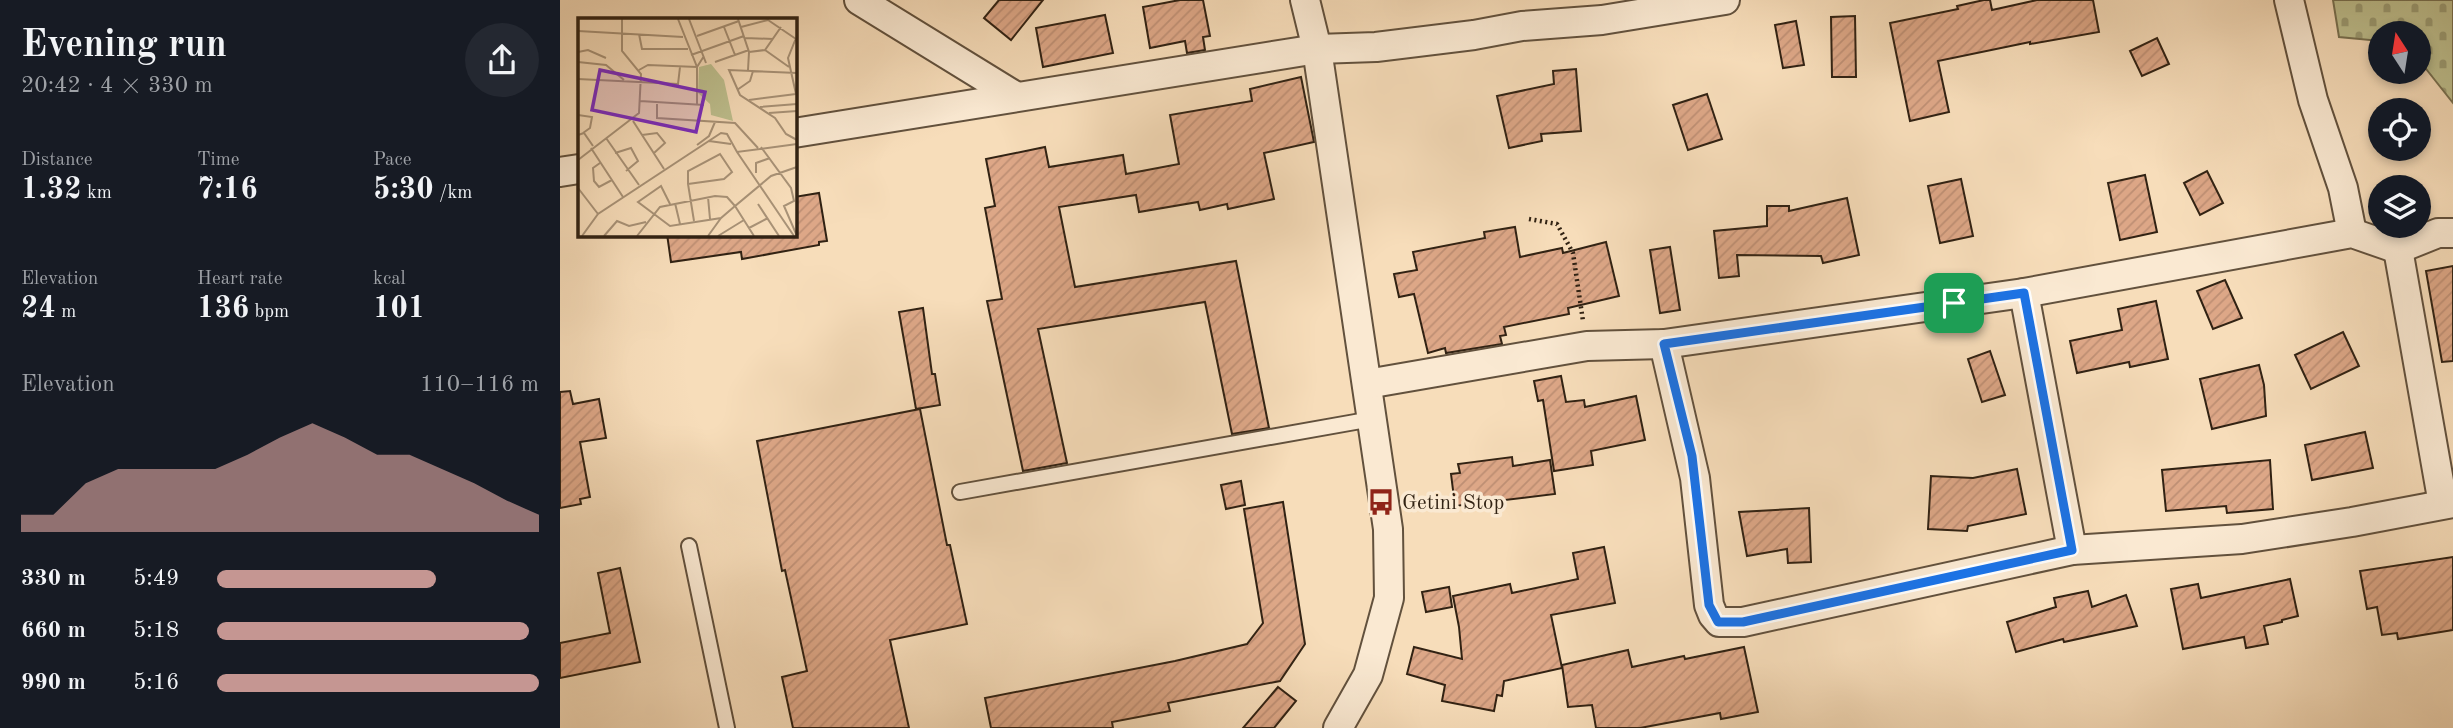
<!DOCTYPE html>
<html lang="en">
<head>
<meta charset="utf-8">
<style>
  :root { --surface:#171b24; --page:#242831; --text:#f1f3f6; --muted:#9ea1a6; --accent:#c59692 }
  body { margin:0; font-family:"Old Standard TT",serif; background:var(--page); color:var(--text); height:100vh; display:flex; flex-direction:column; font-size:26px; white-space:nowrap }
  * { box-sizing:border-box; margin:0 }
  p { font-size:23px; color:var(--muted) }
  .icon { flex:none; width:38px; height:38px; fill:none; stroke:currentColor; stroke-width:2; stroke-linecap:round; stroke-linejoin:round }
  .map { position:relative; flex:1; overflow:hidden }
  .drawer { display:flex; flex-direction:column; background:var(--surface); width:560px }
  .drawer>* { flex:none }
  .needle { width:46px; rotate:348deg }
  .controls { position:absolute; left:1808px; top:21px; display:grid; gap:14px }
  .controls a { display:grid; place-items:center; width:63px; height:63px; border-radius:50%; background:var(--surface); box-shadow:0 4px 10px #0003; font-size:35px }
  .pin { position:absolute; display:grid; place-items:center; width:60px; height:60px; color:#fff; margin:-30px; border-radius:14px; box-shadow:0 4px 10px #0006 }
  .round { display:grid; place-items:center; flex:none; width:74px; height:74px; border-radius:37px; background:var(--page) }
  .overview { display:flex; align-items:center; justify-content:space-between; height:119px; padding:0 21px }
  h1 { font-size:38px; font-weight:700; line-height:52px }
  .figures { display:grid; grid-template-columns:repeat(3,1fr); gap:10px; height:119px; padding:7px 21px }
  .figures div { display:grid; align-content:center }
  .figures b { font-size:30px; font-weight:700 }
  .figures small { font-size:19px; font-weight:400 }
  .figures p { font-size:19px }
  .chart { height:196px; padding:14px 21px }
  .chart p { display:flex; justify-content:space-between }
  .chart svg { width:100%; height:126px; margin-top:7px; fill:var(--accent); opacity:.7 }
  ul { padding:0 21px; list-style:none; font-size:23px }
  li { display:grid; grid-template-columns:112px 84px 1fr; align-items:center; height:52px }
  li i { height:18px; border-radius:9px; background:var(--accent) }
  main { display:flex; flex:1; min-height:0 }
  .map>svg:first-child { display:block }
  .cemetery { fill:url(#cemetery-stones); stroke:#787151; stroke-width:2 }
  .building { fill:url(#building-hatch); stroke:#312213; stroke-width:2 }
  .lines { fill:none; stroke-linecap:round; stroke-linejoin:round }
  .lane-casing { stroke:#62513d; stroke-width:18 }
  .street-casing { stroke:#62513d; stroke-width:32 }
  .path { stroke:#312213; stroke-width:4.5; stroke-dasharray:2 3.5; stroke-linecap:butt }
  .lane { stroke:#fae9d2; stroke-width:14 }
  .street { stroke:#fae9d2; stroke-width:28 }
  .route-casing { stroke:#fff; stroke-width:14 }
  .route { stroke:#1a73e8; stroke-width:9 }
  .labels { text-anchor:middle; stroke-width:7; stroke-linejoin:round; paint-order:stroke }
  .poi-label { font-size:21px; fill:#312213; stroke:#fae9d2; text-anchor:start }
  .inset-road { fill:none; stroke:#a89277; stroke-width:2 }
  .view { fill:#7b2cbf; fill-opacity:0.15; stroke:#7b2cbf; stroke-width:3.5 }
  .inset-edge { fill:none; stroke:#312213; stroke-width:3.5 }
</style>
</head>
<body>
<main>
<section class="drawer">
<div class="overview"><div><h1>Evening run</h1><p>20:42 · 4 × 330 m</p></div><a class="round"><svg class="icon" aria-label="share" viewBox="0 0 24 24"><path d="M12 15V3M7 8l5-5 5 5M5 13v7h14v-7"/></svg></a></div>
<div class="figures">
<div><p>Distance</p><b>1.32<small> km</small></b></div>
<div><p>Time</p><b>7:16</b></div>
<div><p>Pace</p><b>5:30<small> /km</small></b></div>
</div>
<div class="figures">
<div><p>Elevation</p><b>24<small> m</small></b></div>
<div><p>Heart rate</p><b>136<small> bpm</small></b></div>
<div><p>kcal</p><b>101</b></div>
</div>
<div class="chart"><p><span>Elevation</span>110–116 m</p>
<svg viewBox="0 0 160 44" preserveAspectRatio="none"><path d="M0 44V38L10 38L20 27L30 22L40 22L50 22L60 22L70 17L80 11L90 6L100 11L110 17L120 17L130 22L140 27L150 33L160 38V44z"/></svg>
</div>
<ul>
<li><b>330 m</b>5:49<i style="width:68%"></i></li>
<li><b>660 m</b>5:18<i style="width:97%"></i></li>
<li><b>990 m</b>5:16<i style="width:100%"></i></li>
</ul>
</section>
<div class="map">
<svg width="1893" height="728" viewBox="0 0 1893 728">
  <defs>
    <pattern id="cemetery-stones" width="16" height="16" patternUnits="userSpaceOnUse" patternTransform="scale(1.75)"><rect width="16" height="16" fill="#bec08f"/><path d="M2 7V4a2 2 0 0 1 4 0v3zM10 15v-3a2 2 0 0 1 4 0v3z" fill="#9b9c74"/></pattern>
    <pattern id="building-hatch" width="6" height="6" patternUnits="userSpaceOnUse" patternTransform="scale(1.75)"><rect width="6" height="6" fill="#dda787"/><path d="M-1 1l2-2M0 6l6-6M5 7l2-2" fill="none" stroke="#be8f74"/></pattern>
  </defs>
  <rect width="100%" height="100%" fill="#f7ddba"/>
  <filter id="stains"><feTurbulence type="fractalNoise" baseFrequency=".00286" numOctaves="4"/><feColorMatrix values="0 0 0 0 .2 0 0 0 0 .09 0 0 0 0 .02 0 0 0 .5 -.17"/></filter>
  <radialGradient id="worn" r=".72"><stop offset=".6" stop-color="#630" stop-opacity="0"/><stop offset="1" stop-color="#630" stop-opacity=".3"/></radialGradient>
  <polygon class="cemetery" points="1773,0 1893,0 1893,103 1859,60 1858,33 1820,33 1820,41 1779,37"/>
  <g class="building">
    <polygon points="439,0 483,0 451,40 424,18"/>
    <polygon points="620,0 643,0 650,36 643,37 645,50 627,53 625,41 590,48 583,7"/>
    <polygon points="1424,0 1430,0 1432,10 1477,0 1533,0 1539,32 1470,44 1470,42 1378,61 1389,112 1350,121 1330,23 1398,9 1397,6"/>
    <polygon points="545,15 553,53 483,67 476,28"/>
    <polygon points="1295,16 1296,77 1272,77 1271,17"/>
    <polygon points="1236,21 1244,65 1223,68 1215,25"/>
    <polygon points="1597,38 1609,64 1582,76 1570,51"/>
    <polygon points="1016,69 1021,131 981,134 982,141 949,148 937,96 994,84 993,71"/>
    <polygon points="741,77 754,142 704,153 714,199 668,209 667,204 640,210 638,202 579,212 576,195 499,207 515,287 676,261 709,428 672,434 645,302 478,329 507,463 463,471 427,301 442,299 425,208 435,206 426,159 485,147 489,167 563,155 566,174 619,164 610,115 692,101 690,89"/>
    <polygon points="1147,94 1162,139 1128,150 1113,105"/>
    <polygon points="1647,171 1663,203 1640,215 1624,183"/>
    <polygon points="1585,175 1597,232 1560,240 1548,183"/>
    <polygon points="1401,179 1413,236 1380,243 1368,186"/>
    <polygon points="259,193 267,241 259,242 259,245 182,259 181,252 111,262 107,234 234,234 234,197"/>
    <polygon points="1287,198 1299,255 1263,263 1261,256 1177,255 1179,276 1159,278 1154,231 1207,226 1207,206 1229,206 1229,211"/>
    <polygon points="955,227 960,257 1002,248 1003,253 1046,242 1059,296 1008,308 1009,314 944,327 946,335 940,336 942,344 886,353 885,348 868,353 854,294 839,297 834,274 857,270 853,252 925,238 924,232"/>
    <polygon points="1110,247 1120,310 1100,313 1090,250"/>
    <polygon points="1893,266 1893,361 1882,362 1866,271"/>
    <polygon points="1665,280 1682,318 1653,329 1637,291"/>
    <polygon points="1596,301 1608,359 1570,367 1569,362 1517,373 1510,341 1562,330 1558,309"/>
    <polygon points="363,308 372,374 375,374 380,405 356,409 339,312"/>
    <polygon points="1783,332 1799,366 1751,389 1735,355"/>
    <polygon points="1430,351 1445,395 1422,402 1408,359"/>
    <polygon points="1699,365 1704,385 1706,416 1652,429 1640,379"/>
    <polygon points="1001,376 1006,402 1024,400 1025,407 1076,396 1085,440 1031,451 1033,465 994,471 983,400 978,401 974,381"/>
    <polygon points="10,391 13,404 39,399 46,438 20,442 30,497 20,499 21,504 0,508 0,392"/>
    <polygon points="360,409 387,545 390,545 407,624 330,640 349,728 233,728 222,677 247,671 225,570 222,571 197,441"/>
    <polygon points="1805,432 1813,468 1752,480 1745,445"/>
    <polygon points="952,457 953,466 990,460 995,494 895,506 891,474 900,473 898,464"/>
    <polygon points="1710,460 1713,509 1667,513 1666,506 1606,511 1602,470"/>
    <polygon points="1457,469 1466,514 1408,526 1407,531 1368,529 1371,476 1413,478"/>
    <polygon points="681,481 685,505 666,509 661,485"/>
    <polygon points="723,502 745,644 720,681 608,703 610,711 552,722 553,728 431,728 425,698 615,661 687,644 703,623 684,509"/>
    <polygon points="1249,508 1251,562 1228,563 1227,549 1187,556 1179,512"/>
    <polygon points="1044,547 1055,603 991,615 1002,668 944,681 942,696 937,695 934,711 882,701 885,685 847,674 854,647 902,659 899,627 893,596 950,584 952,593 1018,579 1013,553"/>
    <polygon points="1893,557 1893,630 1838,639 1837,633 1822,635 1817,607 1807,609 1800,571"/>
    <polygon points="60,568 80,662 0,678 0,643 50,633 38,573"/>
    <polygon points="1730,579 1738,616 1722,620 1722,622 1704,626 1708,644 1686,648 1684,637 1623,649 1611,589 1638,584 1641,598"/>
    <polygon points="889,587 892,607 866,612 862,592"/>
    <polygon points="1528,591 1532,607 1566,595 1577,626 1504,642 1503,639 1456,652 1447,622 1496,607 1494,598"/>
    <polygon points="1184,647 1198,712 1161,719 1160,713 1080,728 1036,728 1032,705 1008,707 1002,665 1068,650 1072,667 1124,656 1125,659"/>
    <polygon points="718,687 736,701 714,728 683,728"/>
  </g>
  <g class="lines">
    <defs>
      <g id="lane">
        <polyline points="400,492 812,419"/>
        <polyline points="129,546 167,728"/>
      </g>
      <g id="street">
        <polyline points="299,0 455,96"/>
        <polyline points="745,0 757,49 828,529 829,598 808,675 778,728"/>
        <polyline points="1729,0 1753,100 1783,188 1792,233"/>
        <polyline points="234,133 757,49 816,47 914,35 962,26 1042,20 1165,0"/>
        <polyline points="0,172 19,169"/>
        <polyline points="1838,249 1883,504"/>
        <polyline points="1464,293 1512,550"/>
        <polyline points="1104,344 1135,478 1149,605 1153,615 1159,622 1183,622 1512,550 1682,539 1792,522 1893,503"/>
        <polyline points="807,384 1027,346 1104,344 1464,293 1792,233 1838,249 1878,233 1893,233"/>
      </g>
    </defs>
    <use href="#lane" class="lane-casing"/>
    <use href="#street" class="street-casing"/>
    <polyline class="path" points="969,219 997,224 1013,253 1023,321"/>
    <use href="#lane" class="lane"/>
    <use href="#street" class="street"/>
  </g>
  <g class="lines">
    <defs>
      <polygon id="route" points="1464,293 1512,550 1183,622 1158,622 1149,605 1132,456 1104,344"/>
    </defs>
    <use href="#route" class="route-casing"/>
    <use href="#route" class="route"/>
  </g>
  <defs>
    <symbol id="bus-bare" viewBox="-9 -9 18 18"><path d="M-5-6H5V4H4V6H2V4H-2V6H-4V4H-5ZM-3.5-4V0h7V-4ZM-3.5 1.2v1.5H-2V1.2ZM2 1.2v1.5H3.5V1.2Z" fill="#8f2418" stroke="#fae9d2" stroke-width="2.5" paint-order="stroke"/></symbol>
  </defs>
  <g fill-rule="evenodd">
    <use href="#bus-bare" x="802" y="483" width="38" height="38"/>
  </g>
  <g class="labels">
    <g class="poi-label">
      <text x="842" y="509">Getini Stop</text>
    </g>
  </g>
  <g transform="translate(18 18)">
    <rect width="219" height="219" fill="#f7ddba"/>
    <path d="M133,46l13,16 9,41 -22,-6 -1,-11 -12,-11 1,-26z" fill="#bec08f"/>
    <path class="inset-road" d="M100,1l19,48v37M111,1l17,44M160,1l11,33 -1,18M146,9l11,28M163,9l27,-7 28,19M0,13l105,6M61,16l3,15h46M119,18l42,-15M167,20l28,1M218,20l-8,20 8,36M187,32l24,17M0,34l10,-2 18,8M171,34l16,-2 16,-23M113,37l53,-19M0,44l28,3 18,15M137,44l34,-12M61,52l9,-5 49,2 7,-11M219,55l-68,-3 11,25 35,23 11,16 11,6M0,61l100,5 2,-17M159,72l13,-9 3,-10M171,82l47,-6M62,83l64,4M79,84v16l78,5 23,25M182,89l37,-3M191,95l28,-2M0,97l14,2 -2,11 -7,5M55,103l31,48M0,117l6,-2 9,13M64,117l15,-2 8,10 -11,10M28,120l33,47M131,123l22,3M119,127l12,-9 6,-14M183,129l30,41 3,13 -10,5 13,30M13,130l32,49M159,134l57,84M37,135l16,-5 7,13 -12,10M0,142l61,-47 2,-39 -19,-23v-32M22,145l-7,5 1,13 5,6 13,-7M178,155v-10l14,-5M110,166l36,-5 8,-7 -12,-18 -32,17v13l6,37M0,170l20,26M130,179l2,22M97,185l5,21M92,186l-9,-18 -23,16 32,24 51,-8 14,-12 19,30M180,186l21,32M171,210l19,-10M4,218l16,-22 123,-81 6,1 10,18 60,-8M26,218l13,-15 12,5 17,-4M59,218l23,-29 55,-11 12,1 8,9 36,-30 26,-9M130,218l13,-18M140,218l26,-16"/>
    <path class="view" d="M22,52l105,22 -9,40 -104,-22z"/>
    <rect width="219" height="219" class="inset-edge"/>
  </g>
  <rect width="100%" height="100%" filter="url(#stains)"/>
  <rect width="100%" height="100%" fill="url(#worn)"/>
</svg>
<div class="controls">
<a><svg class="needle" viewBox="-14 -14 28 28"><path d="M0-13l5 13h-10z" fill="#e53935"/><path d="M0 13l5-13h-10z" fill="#9ea1a6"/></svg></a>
<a><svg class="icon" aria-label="locate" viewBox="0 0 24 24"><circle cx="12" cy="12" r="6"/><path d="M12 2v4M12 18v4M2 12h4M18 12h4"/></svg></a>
<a><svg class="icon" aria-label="layers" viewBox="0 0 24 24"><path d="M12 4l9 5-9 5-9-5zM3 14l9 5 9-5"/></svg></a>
</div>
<div class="pin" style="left:1394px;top:303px;background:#1e9e55"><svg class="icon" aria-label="arrive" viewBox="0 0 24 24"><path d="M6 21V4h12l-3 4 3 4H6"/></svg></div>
</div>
</main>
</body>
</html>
